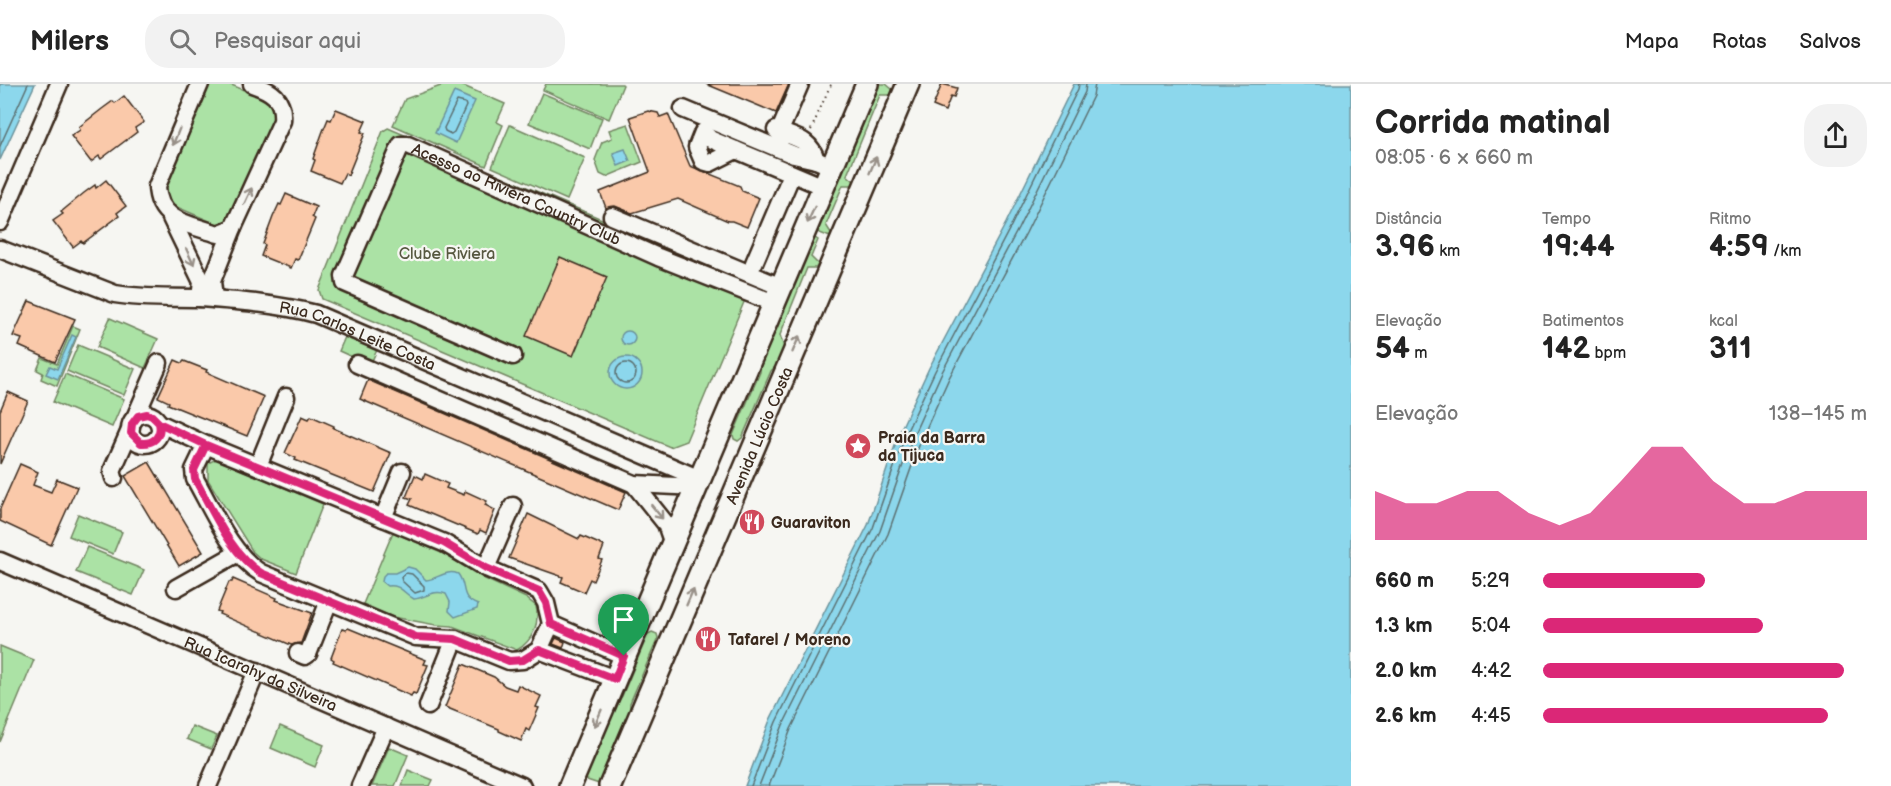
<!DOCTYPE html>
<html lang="pt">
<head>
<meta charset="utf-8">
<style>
  :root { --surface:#fff; --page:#f2f2f2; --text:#222; --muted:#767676; --line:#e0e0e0; --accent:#db2777 }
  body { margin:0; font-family:"Balsamiq Sans",sans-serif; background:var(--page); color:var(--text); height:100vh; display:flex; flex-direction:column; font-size:22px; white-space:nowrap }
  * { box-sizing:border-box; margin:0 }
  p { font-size:20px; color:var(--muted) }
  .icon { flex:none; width:33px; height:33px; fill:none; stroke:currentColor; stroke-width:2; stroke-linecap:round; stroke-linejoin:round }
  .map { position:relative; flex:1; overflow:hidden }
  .sheet { display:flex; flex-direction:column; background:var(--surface); width:540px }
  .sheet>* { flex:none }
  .pin { position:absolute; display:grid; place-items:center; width:51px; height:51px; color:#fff; margin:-62px -26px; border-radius:50% 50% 50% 0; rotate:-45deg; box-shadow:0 0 6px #0007 }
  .pin .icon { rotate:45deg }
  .round { display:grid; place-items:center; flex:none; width:63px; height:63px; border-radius:24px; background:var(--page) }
  .headline { display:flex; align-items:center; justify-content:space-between; height:102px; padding:0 24px }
  h1 { font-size:33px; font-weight:700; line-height:45px }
  .figures { display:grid; grid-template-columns:repeat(3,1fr); gap:9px; height:102px; padding:6px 24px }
  .figures div { display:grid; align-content:center }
  .figures b { font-size:30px; font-weight:700 }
  .figures small { font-size:16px; font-weight:400 }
  .figures p { font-size:16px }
  .chart { height:168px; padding:12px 24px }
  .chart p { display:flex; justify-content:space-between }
  .chart svg { width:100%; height:108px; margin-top:6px; fill:var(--accent); opacity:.7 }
  ul { padding:0 24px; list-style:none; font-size:20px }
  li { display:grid; grid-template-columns:96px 72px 1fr; align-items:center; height:45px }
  li i { height:15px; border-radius:8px; background:var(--accent) }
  header { display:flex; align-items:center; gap:36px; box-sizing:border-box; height:84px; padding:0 30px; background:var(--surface); border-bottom:2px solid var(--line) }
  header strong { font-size:28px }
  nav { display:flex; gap:33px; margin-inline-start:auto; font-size:21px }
  .search { width:420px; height:54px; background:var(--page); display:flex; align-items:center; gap:15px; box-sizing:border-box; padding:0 21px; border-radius:24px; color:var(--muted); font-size:22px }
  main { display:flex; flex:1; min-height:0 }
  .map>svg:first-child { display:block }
  .green { fill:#abe2a5; stroke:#738662; stroke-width:1.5 }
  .water { fill:#8cd7ec; stroke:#6c929a; stroke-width:1.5 }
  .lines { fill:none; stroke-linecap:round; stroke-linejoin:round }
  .shore { stroke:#5b6f70; stroke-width:1.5 }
  .building { fill:#fac9aa; stroke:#3b2a1e; stroke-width:1.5 }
  .minor-casing { stroke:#3b2a1e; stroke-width:21 }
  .major-casing { stroke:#3b2a1e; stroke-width:26 }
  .path { stroke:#3b2a1e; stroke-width:2; stroke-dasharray:1.5 4.5; stroke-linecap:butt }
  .minor { stroke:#f6f6f2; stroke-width:16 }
  .major { stroke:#f6f6f2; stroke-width:21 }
  .oneway { stroke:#989088 }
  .route-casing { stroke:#fff; stroke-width:12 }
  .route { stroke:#db2777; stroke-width:8 }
  .labels { text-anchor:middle; stroke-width:4.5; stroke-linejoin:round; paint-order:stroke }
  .street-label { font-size:16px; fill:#3b2a1e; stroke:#f6f6f2 }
  .park-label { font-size:16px; fill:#575840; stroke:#f6f6f2 }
  .poi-label { font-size:16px; font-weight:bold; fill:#3b2a1e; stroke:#f6f6f2; text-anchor:start }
</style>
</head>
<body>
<header>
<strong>Milers</strong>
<div class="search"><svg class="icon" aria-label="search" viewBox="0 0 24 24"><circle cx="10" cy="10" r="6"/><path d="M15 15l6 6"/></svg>Pesquisar aqui</div>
<nav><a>Mapa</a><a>Rotas</a><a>Salvos</a></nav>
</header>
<main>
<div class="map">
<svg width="1351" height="702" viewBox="0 0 1351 702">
  <rect width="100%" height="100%" fill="#f6f6f2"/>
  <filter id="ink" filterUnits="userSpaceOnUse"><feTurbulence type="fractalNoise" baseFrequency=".0167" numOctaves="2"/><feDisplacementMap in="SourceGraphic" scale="12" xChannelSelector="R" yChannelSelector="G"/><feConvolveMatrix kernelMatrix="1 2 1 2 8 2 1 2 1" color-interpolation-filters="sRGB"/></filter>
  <g filter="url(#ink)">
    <g class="green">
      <polygon points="212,0 229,0 274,18 276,30 230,136 219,141 165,118 163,102 204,4"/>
      <polygon points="446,0 459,0 505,20 497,38 503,41 486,82 393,41 405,15"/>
      <polygon points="546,0 622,0 623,1 609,35 543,6"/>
      <polygon points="876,0 886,0 893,6 891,11 880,11 847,91 854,97 852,101 843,101 826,141 831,149 830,153 815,147"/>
      <polygon points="542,9 602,34 590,65 529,39"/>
      <polygon points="628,40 642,78 606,93 600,90 595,76 602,58 612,54 609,46"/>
      <polygon points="510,41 585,74 567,116 492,83"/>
      <polygon points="388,44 752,199 686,357 670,363 322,215 319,206 383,47"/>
      <polygon points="812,152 818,156 811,173 818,180 816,184 807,184 780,251 785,267 780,278 771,287 742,354 738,357 734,355 733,351 760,288 762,268"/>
      <polygon points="110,234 158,255 145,284 97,263"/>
      <polygon points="73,242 80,245 57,302 41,295 43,289 37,286 42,274 57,280"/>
      <polygon points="345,253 377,266 370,281 339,267"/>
      <polygon points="78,261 135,285 124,311 67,287"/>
      <polygon points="65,290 124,315 112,343 53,318"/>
      <polygon points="216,375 323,420 296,489 261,475 253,468 208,396 208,379"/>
      <polygon points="78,430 122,448 113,470 69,452"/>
      <path d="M393,448l53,23 37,23 43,20 10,8c4,17 -3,35 -19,44l-65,-24 -16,-1 -43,-8 -30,-13z"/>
      <polygon points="87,463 144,486 133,511 76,488"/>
      <polygon points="652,548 657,550 658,554 630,619 629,638 602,701 581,694 608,630 622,612 648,550"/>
      <polygon points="0,562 34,576 0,658"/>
      <polygon points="192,642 217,652 211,665 187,655"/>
      <polygon points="280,642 324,661 315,683 271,664"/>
      <polygon points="389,663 408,671 395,702 372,702"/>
      <polygon points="408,686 433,696 430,702 402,702"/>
    </g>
    <g class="water">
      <polygon points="0,0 35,0 0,76"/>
      <polygon points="1074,0 1351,0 1351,702 745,702 770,636 868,441 900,347 929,284 1006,139"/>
      <polygon points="454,8 475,17 456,59 435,49"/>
      <polygon points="625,65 630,77 618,82 613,69"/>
      <circle cx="628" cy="254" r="7"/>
      <polygon points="72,251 76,253 58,295 46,290 50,282 57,285"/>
      <circle cx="626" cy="289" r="16"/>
      <path d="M408,483l7,2 11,11c12,-1 20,-11 32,-6 10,13 0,23 20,31l-1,4 -22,8 -6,-6 1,-9 -4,-8c-13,-5 -20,4 -32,5 -11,-6 -13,-15 -27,-13l-5,-4 1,-6 3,-3h9z"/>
    </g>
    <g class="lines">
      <g class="shore">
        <polygon points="457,17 465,19 466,22 454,48 451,50 445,47 444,44"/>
        <polyline points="0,62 28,0"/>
        <circle cx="626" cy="289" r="10"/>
        <polygon points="406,489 412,490 424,502 424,506 415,509 402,497 401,493"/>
        <polyline points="751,702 776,638 873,444 906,349 935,287 1011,142 1078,5 1079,0"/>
        <polyline points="759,702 783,641 880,447 913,352 941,290 1018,145 1085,8 1086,0"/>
        <polyline points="769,702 791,645 888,450 921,356 949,294 1026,149 1093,12 1095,0"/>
      </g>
    </g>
    <g class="building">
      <polygon points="706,0 789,0 776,29"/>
      <polygon points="942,0 957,4 954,13 951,12 945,27 933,22"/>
      <polygon points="124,12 144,38 135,44 137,48 101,75 99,72 91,78 71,52 80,46 79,43 102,25 113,17 115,19"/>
      <polygon points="336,25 366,37 361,48 365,49 348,91 345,89 340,99 311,87 315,76 313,75 323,47 328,35 331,36"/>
      <polygon points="648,27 658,29 660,33 668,30 690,82 740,102 742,107 759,114 747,143 732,137 728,137 678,115 632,129 615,122 606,124 600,108 650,88 630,33"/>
      <polygon points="106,96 126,122 117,129 119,132 83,159 81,157 73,163 53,137 63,130 61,128 84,109 95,101 96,104"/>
      <polygon points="286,110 316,123 312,133 315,135 298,176 295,175 291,184 261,172 265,161 263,160 273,133 279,120 281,121"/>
      <polygon points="560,173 607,193 573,272 526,252"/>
      <polygon points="29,217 75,235 55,278 19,262 22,255 13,252"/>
      <polygon points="175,276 182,279 184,277 207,286 206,288 264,313 247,352 168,320 169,318 158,313"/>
      <polygon points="368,296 626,408 618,426 360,315"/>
      <polygon points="8,308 28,317 0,380 0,327"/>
      <polygon points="302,332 309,335 311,332 334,342 333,344 391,369 374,408 295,376 296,374 285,369"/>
      <polygon points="149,378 203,468 179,482 125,392"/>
      <polygon points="20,380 38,388 33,401 51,408 57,395 77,403 51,461 0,437 0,425"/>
      <polygon points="425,390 448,400 446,404 464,411 465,407 487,417 485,421 495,426 486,449 480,446 478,450 409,421 412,415 406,413 415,391 423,395"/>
      <polygon points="528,430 579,455 581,452 604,462 599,475 602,476 593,497 590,495 584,508 561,498 563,493 509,474"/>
      <polygon points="233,495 277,514 276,516 312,529 301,559 291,561 219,530 220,528 217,527 229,498 232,498"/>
      <polygon points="348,544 426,576 424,580 428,581 416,610 413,609 411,612 333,578 334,576 331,574 342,545 346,546"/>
      <polygon points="556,554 565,558 563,564 553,560"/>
      <polygon points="463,580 494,593 505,602 516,606 518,601 541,612 536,623 539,624 529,647 526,645 521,657 499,647 499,645 445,623"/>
    </g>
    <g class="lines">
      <defs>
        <g id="minor">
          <path d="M200,0l-43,102c1,36 33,38 61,48l15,-6 49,-107c2,-23 -10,-30 -30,-37"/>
          <polyline points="683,25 794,71 816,76 832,83"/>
          <path d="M776,46c16,8 34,7 40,30"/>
          <polygon points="703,48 710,55 736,66 710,79 703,77 697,63"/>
          <polyline points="777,64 783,49 782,42 800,0"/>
          <polyline points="736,66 824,103"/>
          <polyline points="612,132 781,203"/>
          <polyline points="171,134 202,198 200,214"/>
          <polyline points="0,138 59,0"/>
          <path id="s1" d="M0,165l115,45c28,5 57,3 85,4 38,3 79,6 116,16l384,165"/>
          <polyline points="754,179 792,90"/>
          <polyline points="214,215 212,197 233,144"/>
          <path id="s2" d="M513,272l-168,-73 -1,-7 57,-131h7l250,112 116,46"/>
          <polyline points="357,280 634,400 697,403"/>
          <circle cx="145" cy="345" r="15"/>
          <polyline points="134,336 159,279"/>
          <path d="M159,339l47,22 238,98 42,25 53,23 7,12 5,21 -12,26 -16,10 -14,1 -54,-22 -39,-2 -155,-64c-30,-18 -49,-64 -66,-94l-1,-9 12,-25"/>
          <polyline points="258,382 286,313"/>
          <polyline points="114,394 112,387 131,344"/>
          <polyline points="634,400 666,440 673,460"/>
          <polyline points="383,434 402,388"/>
          <path id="s3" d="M0,477l522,225"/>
          <polyline points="486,484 513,422"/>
          <polyline points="176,504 238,469"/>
          <polyline points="551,540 624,572"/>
          <polyline points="539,566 615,595"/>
          <polyline points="298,569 305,572 308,570 329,517"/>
          <polyline points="428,622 455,555"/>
          <polyline points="208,702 257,587"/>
          <polyline points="360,702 386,643"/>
        </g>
        <g id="major">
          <polyline points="570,702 867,0"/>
          <path id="s4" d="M610,702l298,-702"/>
        </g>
      </defs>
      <use href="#minor" class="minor-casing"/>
      <use href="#major" class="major-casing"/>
      <polyline class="path" points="811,46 830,2 833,0"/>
      <use href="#minor" class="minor"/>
      <use href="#major" class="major"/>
    </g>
    <defs><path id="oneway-shaft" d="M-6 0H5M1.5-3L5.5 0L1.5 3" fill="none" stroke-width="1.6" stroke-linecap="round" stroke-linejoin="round" transform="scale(1.5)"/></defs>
    <g class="oneway">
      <use href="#oneway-shaft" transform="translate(176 53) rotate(112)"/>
      <use href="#oneway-shaft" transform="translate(873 81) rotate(-67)"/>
      <use href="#oneway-shaft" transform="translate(248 112) rotate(-65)"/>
      <use href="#oneway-shaft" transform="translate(811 131) rotate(114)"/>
      <use href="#oneway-shaft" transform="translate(190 173) rotate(65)"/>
      <use href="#oneway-shaft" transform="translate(796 260) rotate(-67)"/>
      <use href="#oneway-shaft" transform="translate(657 428) rotate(51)"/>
      <use href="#oneway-shaft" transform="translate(690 513) rotate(-67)"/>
      <use href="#oneway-shaft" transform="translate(598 634) rotate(113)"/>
    </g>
  </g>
  <g class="lines" filter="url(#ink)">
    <defs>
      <path id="route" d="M624,572l-73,-32 -5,-21 -7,-12 -53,-23 -42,-25 -238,-98 -47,-22 -7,-7 -5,-2 -9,2 -6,8 -1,9 10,10c13,1 21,-7 18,-20l47,22 -12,25 1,9c17,30 36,76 66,94l155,64 39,2 54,22 14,-1 16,-10 76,29 9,-23"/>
    </defs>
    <use href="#route" class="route-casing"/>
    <use href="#route" class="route"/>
  </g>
  <defs>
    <symbol id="sight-disc" viewBox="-11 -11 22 22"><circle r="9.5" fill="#d1495b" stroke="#f6f6f2"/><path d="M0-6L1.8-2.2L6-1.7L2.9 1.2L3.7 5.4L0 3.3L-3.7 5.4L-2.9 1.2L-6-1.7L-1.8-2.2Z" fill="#fff"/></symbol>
    <symbol id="restaurant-disc" viewBox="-11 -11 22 22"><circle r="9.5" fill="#d1495b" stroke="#f6f6f2"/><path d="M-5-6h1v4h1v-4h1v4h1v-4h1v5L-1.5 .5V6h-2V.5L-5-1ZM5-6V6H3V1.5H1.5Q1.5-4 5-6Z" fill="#fff"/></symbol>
  </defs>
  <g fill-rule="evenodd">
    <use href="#sight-disc" x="843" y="347" width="30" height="30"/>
    <use href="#restaurant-disc" x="737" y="423" width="30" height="30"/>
    <use href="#restaurant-disc" x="693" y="540" width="30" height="30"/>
  </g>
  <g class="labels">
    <g class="street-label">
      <text dy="6" stroke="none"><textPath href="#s2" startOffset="459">Acesso ao Riviera Country Club</textPath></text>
      <text dy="6" stroke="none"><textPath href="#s1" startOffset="372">Rua Carlos Leite Costa</textPath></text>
      <text dy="6" stroke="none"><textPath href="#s4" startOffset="381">Avenida Lúcio Costa</textPath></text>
      <text dy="6" stroke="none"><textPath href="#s3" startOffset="284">Rua Icarahy da Silveira</textPath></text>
    </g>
    <g class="park-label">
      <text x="447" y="175">Clube Riviera</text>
    </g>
    <g class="poi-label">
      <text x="878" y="359">Praia da Barra<tspan x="878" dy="18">da Tijuca</tspan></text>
      <text x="771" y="444">Guaraviton</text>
      <text x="728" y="561">Tafarel / Moreno</text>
    </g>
  </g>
</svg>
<div class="pin" style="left:624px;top:572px;background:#1e9e55"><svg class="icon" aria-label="arrive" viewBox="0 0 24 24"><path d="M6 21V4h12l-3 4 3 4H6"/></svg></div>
</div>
<section class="sheet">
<div class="headline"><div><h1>Corrida matinal</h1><p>08:05 · 6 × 660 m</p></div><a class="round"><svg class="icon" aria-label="share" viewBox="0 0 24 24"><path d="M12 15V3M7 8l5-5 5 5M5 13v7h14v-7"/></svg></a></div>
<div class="figures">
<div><p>Distância</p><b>3.96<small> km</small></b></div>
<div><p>Tempo</p><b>19:44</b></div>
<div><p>Ritmo</p><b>4:59<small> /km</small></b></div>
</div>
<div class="figures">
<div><p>Elevação</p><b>54<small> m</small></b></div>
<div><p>Batimentos</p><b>142<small> bpm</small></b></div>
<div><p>kcal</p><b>311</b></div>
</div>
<div class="chart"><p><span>Elevação</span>138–145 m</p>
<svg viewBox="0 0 160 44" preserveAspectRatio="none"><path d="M0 44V24L10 29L20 29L30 24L40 24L50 33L60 38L70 33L80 20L90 6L100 6L110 20L120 29L130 29L140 24L150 24L160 24V44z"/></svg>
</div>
<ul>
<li><b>660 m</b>5:29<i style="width:50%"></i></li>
<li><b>1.3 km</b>5:04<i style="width:68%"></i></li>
<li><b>2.0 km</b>4:42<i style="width:93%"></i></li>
<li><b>2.6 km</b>4:45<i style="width:88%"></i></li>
</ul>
</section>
</main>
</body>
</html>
